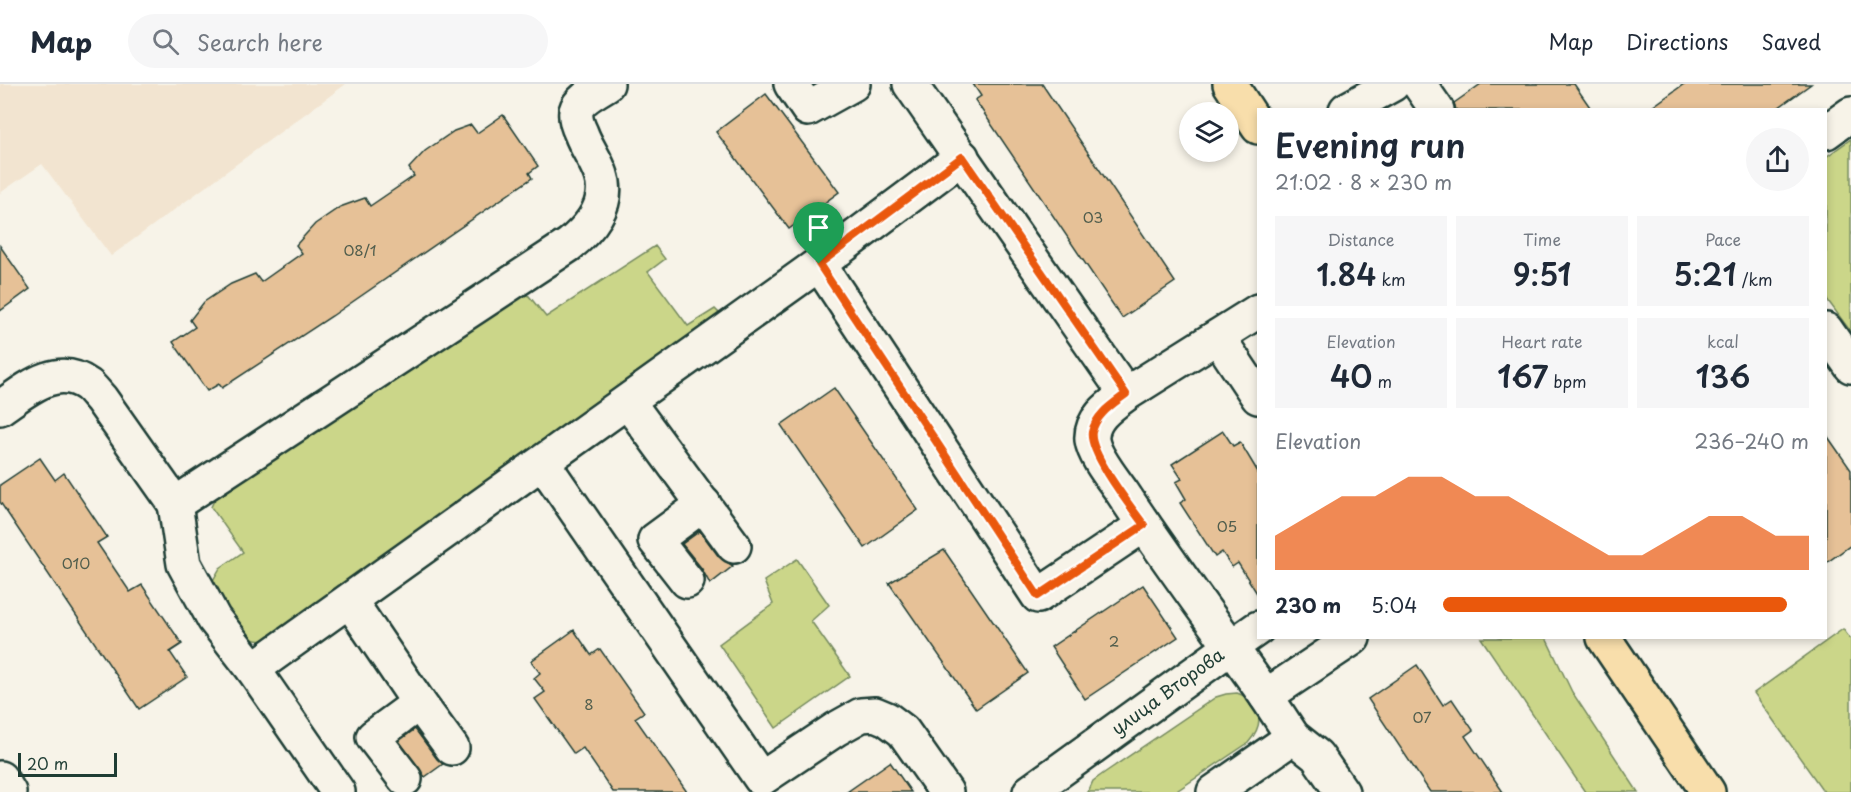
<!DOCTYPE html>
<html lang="en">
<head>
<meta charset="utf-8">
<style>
  :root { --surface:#fff; --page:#f6f6f7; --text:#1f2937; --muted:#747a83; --line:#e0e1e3; --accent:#ea580c }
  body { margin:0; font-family:"Playpen Sans",sans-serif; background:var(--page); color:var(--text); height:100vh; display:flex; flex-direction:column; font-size:22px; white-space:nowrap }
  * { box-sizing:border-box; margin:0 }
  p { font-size:20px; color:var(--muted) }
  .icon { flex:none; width:33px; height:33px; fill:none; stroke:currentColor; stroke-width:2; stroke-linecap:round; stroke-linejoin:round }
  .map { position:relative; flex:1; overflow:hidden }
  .drawer { position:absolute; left:1257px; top:24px; width:570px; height:531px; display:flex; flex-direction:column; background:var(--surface); border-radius:0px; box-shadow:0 3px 9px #0003 }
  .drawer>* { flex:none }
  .tools { position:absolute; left:1179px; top:18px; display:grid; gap:12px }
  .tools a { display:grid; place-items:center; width:60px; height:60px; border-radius:50%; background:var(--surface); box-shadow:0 3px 9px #0003; font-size:30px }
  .scale { position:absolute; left:18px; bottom:15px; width:99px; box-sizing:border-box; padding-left:6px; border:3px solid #1f3d34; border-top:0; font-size:16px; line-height:21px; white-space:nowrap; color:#1f3d34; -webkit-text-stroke:4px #f7f3e8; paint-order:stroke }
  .pin { position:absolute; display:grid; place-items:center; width:51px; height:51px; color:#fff; margin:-62px -26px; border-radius:50% 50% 50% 0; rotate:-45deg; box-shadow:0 0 6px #0007 }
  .pin .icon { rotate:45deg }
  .round { display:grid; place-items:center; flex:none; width:63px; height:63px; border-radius:32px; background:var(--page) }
  .overview { display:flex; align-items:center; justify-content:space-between; height:102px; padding:0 18px }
  h1 { font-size:33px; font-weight:600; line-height:45px }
  .stats { display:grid; grid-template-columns:repeat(3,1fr); gap:9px; height:102px; padding:6px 18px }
  .stats div { display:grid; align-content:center; border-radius:0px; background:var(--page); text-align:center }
  .stats b { font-size:30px; font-weight:600 }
  .stats small { font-size:16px; font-weight:400 }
  .stats p { font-size:16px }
  .chart { height:168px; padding:12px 18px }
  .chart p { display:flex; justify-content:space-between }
  .chart svg { width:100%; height:108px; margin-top:6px; fill:var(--accent); opacity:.7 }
  ul { padding:0 18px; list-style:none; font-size:20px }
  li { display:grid; grid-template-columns:96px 72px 1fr; align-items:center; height:45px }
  li i { height:15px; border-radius:8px; background:var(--accent) }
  header { display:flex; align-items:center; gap:36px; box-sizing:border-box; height:84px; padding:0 30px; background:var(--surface); border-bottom:2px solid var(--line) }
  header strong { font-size:28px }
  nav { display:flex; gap:33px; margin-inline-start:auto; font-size:21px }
  .search { width:420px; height:54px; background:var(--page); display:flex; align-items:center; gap:15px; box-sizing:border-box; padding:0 21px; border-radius:33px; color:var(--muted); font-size:22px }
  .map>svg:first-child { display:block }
  .built { fill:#f2e4d0 }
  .green { fill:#cbd689; stroke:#758a5e; stroke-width:1.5 }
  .building { fill:#e6c197; stroke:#1f3d34; stroke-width:1.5 }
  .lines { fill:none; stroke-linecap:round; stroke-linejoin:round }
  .minor-casing { stroke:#1f3d34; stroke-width:38 }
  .major-casing { stroke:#1f3d34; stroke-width:38 }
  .minor { stroke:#f7f3e8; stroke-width:33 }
  .major { stroke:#f8deab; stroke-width:33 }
  .route-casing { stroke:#fff; stroke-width:12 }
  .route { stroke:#ea580c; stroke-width:8 }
  .labels { text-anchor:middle; stroke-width:5; stroke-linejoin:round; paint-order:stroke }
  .number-label { font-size:15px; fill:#515e4d }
  .street-label { font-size:18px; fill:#1f3d34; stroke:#f7f3e8 }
</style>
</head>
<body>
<header>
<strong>Map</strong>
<div class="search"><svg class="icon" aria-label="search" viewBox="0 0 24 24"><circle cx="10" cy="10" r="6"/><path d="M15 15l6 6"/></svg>Search here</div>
<nav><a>Map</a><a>Directions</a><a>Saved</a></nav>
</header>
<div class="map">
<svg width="1851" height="708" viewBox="0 0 1851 708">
  <rect width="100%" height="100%" fill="#f7f3e8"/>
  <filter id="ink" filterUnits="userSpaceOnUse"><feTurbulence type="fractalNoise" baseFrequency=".0167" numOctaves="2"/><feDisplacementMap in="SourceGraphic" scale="12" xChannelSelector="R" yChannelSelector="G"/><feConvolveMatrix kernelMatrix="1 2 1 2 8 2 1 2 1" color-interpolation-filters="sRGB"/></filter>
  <g filter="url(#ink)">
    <polygon class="built" points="0,0 346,0 111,172 42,80 0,109"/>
    <g class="green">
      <polygon points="1851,55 1851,248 1826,214 1826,73"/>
      <path d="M655,162l10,13 -17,13 40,54 27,-17 6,6 -452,325c-5,0 -10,1 -14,0 -21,-5 -34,-38 -44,-56l9,-16 23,-16 -32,-45 5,-11 307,-202 6,2 17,21z"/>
      <polygon points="797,475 829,521 811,537 850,592 776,644 719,560 773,520 764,497"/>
      <polygon points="1843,545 1851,556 1851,708 1824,708 1754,609"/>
      <polygon points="1481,554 1546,554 1572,608 1638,708 1585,708"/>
      <path d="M1237,609c26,9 28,31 11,50l-73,49h-87l5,-11 11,-8 112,-76 10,-3z"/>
    </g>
    <g class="building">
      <polygon points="973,0 1042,0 1175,198 1122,234 975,16 981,12"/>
      <polygon points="1481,0 1574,0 1592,26 1456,26 1454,19"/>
      <polygon points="1684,0 1811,0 1775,26 1648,26"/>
      <polygon points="766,10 839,108 789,145 716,48"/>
      <polygon points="503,31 538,82 529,89 532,94 332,232 222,304 219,300 207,307 173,258 195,243 190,236 204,218 231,200 255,190 261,198 302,169 296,161 315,140 340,123 365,114 370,122 414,92 409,84 425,67 454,47 471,41 477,49"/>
      <polygon points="0,162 30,205 0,227"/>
      <polygon points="834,304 918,426 865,464 781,341"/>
      <polygon points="1223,347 1233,362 1240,358 1258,388 1258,511 1238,479 1232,483 1222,468 1215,473 1180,419 1186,415 1176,398 1182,395 1172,380"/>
      <polygon points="1826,350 1851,386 1851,461 1826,479"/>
      <polygon points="40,374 55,396 64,389 107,453 97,459 130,508 142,501 182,560 170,568 187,593 139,625 0,418 0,401"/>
      <polygon points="700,447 719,473 733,482 710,500 702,485 682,460"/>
      <polygon points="944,466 1028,589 976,625 889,499"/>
      <polygon points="1143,501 1178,553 1085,615 1051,563"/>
      <polygon points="574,546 591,571 600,565 644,628 635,634 687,708 613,708 583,664 574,670 535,615 545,608 534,594 540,589 531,577"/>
      <polygon points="1417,581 1443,621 1452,615 1473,646 1465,652 1503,708 1430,708 1368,615"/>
      <polygon points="415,645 437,675 443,680 425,693 399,657"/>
      <polygon points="890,678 911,708 847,708"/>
    </g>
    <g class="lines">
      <defs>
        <g id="minor">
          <polyline points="791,0 808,25 853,0"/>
          <polyline points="910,0 1126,310 1258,227"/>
          <polyline points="1419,0 1437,26"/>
          <polyline points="1346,26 1393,0"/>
          <polyline points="1826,48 1851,30"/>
          <polyline points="819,180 1038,512 1144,441"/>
          <polyline points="1826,246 1851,282"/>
          <polyline points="1218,253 1258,313"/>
          <path d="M1126,310c-15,11 -36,25 -34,46 2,16 21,39 30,52 35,53 72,104 109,155l27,-19"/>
          <polyline points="628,318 734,462"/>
          <path d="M0,324c26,-18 57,-46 88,-23 5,4 9,10 13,14l74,105 394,-259c21,-17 42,-41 32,-70 -5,-15 -15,-28 -20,-42 -3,-6 -6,-15 -5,-22 3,-12 22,-21 31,-27"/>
          <polyline points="543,379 761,695 836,645 861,631 875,630 887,635 903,647 946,708"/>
          <polyline points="175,420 184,480 214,535 253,585"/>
          <polyline points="687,497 655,456 704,420"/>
          <polyline points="350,517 419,619 452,664"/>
          <polyline points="1266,612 1293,653 1317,672 1342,708"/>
          <polyline points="0,694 9,708"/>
          <polyline points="405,695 373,653 419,619"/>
          <polyline points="338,708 253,585 819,180 962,73"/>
          <polyline points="1030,708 1231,563 1266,612 1353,554"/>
          <polyline points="1214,708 1293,653"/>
        </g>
        <g id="major">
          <polyline points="1230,0 1258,43"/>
          <polyline points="1604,554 1708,708"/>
        </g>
      </defs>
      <use href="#minor" class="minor-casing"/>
      <use href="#major" class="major-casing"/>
      <use href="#minor" class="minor"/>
      <use href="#major" class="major"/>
    </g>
  </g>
  <g class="lines" filter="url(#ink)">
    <defs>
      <path id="route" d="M962,73l164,237c-13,10 -30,20 -34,38 -4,20 39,75 52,93l-106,71 -219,-332z"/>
    </defs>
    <use href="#route" class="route-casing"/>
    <use href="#route" class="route"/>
  </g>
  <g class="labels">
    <g class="number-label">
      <text x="1093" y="139">03</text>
      <text x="360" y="172">08/1</text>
      <text x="1227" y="448">05</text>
      <text x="76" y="485">010</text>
      <text x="1114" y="563">2</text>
      <text x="589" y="626">8</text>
      <text x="1422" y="639">07</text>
    </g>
    <g class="street-label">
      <text transform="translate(1168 608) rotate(-36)" y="6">улица Второва</text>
    </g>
  </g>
</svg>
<div class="tools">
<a><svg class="icon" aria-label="layers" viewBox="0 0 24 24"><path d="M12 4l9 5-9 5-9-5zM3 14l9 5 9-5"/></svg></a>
</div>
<div class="scale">20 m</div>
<div class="pin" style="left:819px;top:180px;background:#1e9e55"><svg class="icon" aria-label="arrive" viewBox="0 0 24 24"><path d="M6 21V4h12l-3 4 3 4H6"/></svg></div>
<section class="drawer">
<div class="overview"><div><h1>Evening run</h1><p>21:02 · 8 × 230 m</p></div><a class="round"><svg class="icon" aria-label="share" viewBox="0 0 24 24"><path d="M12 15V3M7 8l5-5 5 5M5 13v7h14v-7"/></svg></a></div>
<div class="stats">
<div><p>Distance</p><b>1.84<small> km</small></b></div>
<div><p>Time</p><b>9:51</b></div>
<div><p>Pace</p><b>5:21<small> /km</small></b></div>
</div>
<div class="stats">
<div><p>Elevation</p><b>40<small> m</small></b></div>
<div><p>Heart rate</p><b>167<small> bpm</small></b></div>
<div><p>kcal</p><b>136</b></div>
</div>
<div class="chart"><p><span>Elevation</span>236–240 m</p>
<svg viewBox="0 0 160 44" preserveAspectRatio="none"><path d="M0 44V30L10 22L20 14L30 14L40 6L50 6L60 14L70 14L80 22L90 30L100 38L110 38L120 30L130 22L140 22L150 30L160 30V44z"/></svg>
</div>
<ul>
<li><b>230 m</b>5:04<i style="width:94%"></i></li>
</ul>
</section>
</div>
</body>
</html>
